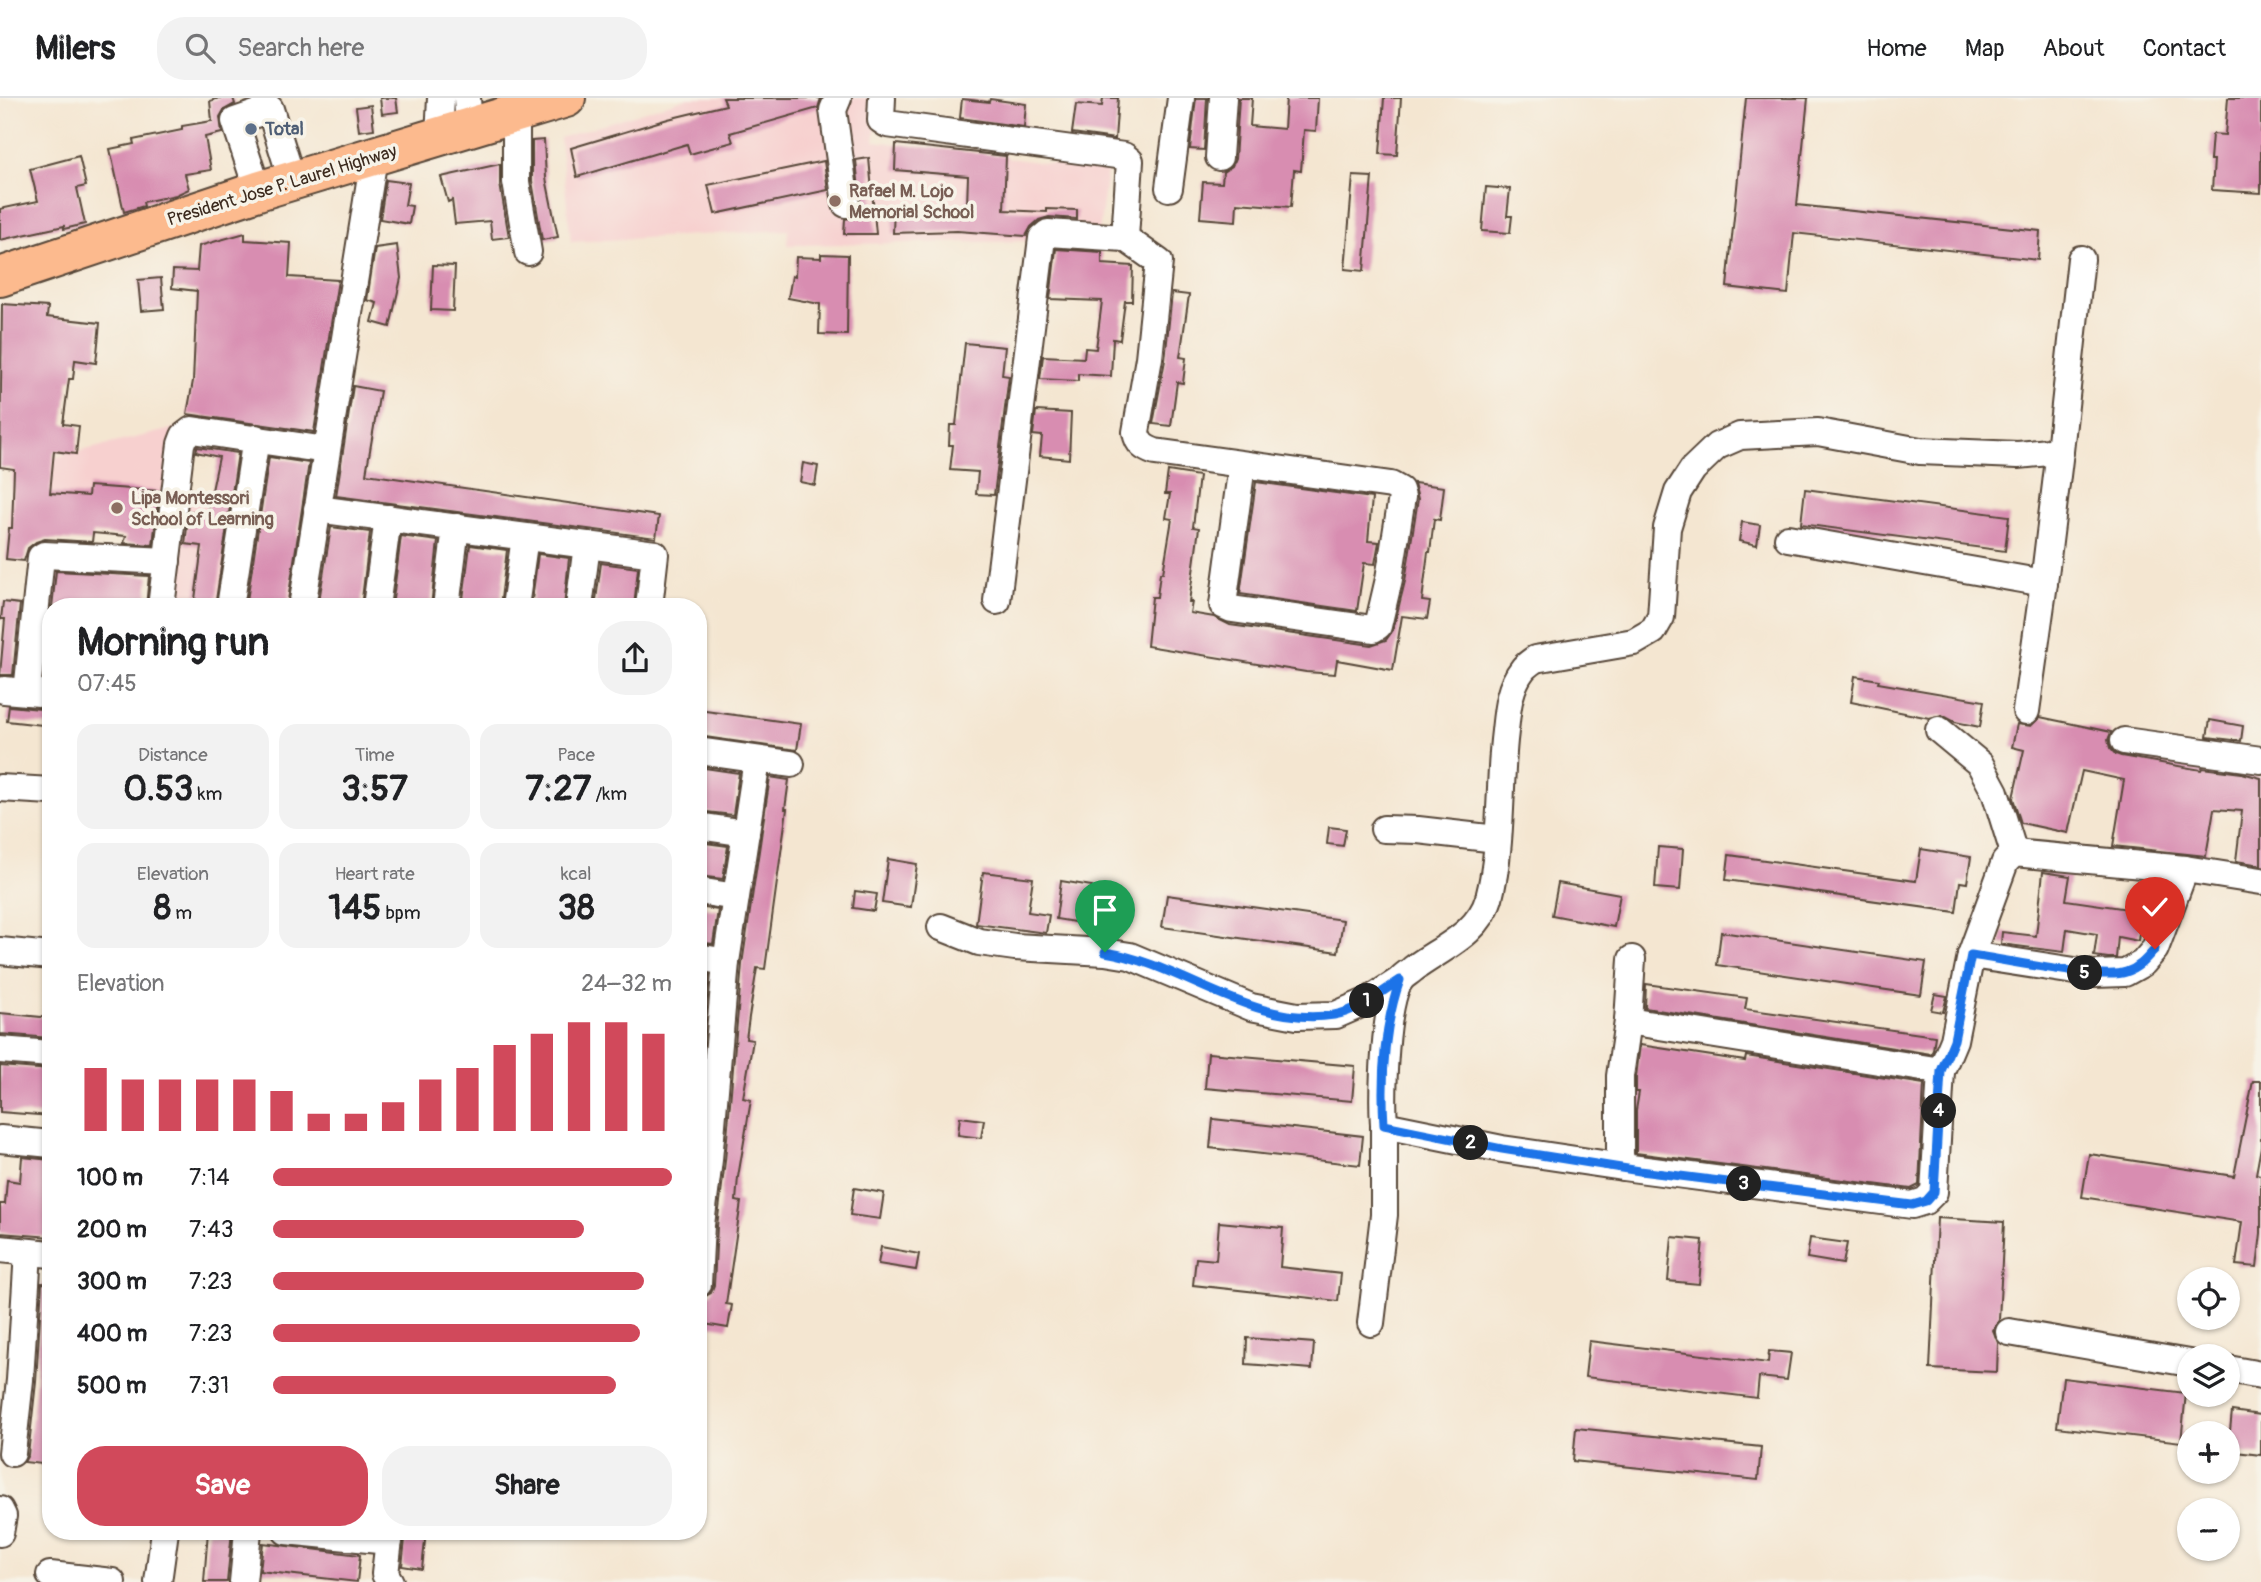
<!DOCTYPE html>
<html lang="en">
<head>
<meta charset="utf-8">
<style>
  :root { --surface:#fff; --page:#f2f2f2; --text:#202124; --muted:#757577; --line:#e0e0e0; --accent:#d1495b }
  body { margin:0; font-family:Pangolin,sans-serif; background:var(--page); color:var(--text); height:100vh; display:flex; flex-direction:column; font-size:26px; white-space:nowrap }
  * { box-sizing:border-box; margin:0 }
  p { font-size:23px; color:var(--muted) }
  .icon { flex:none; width:38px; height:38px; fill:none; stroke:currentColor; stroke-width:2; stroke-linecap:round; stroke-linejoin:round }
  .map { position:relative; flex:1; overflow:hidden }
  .sheet { position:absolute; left:42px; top:500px; width:665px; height:942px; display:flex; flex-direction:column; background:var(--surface); border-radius:28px; box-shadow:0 2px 5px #0004 }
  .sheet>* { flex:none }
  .tools { position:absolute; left:2177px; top:1169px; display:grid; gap:14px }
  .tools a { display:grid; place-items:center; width:63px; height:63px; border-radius:50%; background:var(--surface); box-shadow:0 2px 5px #0004; font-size:35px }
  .pin { position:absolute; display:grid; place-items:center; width:60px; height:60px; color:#fff; margin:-72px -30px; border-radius:50% 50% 50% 0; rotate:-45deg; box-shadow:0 0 7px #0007 }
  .pin .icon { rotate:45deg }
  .km { position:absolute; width:35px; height:35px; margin:-18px; border-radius:50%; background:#222; color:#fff; font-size:19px; line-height:35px; text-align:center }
  .round { display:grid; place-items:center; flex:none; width:74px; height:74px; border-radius:28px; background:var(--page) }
  .summary { display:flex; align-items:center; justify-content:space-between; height:119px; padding:0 35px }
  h1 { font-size:38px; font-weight:700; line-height:52px }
  .stats { display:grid; grid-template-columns:repeat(3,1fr); gap:10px; height:119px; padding:7px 35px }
  .stats div { display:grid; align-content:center; border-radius:18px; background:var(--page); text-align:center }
  .stats b { font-size:35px; font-weight:700 }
  .stats small { font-size:19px; font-weight:400 }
  .stats p { font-size:19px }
  .chart { height:196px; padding:14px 35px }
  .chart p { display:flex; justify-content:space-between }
  .chart svg { width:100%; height:126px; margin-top:7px; stroke:var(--accent); stroke-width:6 }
  .primary-button { display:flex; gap:14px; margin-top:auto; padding:14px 35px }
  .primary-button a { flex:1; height:80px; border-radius:28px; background:var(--accent); color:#fff; font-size:28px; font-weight:700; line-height:80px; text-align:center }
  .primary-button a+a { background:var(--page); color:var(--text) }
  ul { padding:0 35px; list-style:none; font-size:23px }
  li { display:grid; grid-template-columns:112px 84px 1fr; align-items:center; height:52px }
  li i { height:18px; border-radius:9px; background:var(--accent) }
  header { display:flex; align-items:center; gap:42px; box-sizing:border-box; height:98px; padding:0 35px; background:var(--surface); border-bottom:2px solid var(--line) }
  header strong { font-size:33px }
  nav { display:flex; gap:38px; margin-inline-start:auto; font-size:24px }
  .search { width:490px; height:63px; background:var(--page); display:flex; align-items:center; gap:18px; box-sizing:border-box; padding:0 24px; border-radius:28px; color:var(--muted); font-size:26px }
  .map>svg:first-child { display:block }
  .built { fill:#f7d0cf }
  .building { fill:#d88db1 }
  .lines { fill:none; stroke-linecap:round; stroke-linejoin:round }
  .minor-casing { stroke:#574639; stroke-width:30 }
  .highway-casing { stroke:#574639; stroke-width:42 }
  .minor { stroke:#fff; stroke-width:26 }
  .highway { stroke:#fcba8e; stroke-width:38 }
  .route-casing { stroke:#fff; stroke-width:14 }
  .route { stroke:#1a73e8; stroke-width:9 }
  .service-dot { fill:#5c6f8a; stroke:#f7f3e8; stroke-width:2.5 }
  .education-dot { fill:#8d6e63; stroke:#f7f3e8; stroke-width:2.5 }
  .labels { text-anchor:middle; stroke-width:7; stroke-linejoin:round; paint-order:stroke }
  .service-label { font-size:18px; font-weight:bold; fill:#4e5e75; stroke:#f7f3e8; text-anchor:start }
  .street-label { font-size:18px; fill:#3b2a1e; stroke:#f7f3e8 }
  .education-label { font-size:18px; font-weight:bold; fill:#785e54; stroke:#f7f3e8; text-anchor:start }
</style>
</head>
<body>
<header>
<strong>Milers</strong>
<div class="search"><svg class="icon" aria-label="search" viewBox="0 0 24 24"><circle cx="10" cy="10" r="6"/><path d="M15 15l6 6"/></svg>Search here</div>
<nav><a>Home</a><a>Map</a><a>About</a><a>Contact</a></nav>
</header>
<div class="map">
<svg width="2261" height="1484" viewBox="0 0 2261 1484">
  <rect width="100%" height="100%" fill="#f7f3e8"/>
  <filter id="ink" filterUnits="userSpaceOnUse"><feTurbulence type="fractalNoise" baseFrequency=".0143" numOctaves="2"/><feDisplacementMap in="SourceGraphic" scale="14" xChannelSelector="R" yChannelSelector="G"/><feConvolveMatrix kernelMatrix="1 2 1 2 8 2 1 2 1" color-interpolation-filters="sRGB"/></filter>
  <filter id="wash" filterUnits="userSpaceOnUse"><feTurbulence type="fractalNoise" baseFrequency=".00686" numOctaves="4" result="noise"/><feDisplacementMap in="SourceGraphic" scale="28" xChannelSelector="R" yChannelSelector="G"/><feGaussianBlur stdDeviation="1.57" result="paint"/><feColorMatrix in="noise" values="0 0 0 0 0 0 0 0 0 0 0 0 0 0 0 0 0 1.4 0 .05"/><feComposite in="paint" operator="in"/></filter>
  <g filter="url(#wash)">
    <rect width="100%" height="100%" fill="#f4e6d1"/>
    <g class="built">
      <polygon points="687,0 880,0 874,43 1107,73 1098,142 787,147 788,132 571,144 560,40"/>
      <polygon points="180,329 171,398 278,421 273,453 302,459 293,506 225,496 223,509 167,509 177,444 8,428 12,370"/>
    </g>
    <g id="blocks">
      <g class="building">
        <polygon points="219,0 233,0 235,6 224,12 220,19 222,35 205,39 211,72 185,76 189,91 176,97 143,104 144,108 124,114 110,51 134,46 133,42 182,32 182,28 212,23 210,3"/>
        <polygon points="380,0 396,0 398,14 382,16"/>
        <polygon points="723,0 821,0 818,10 730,35 733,44 690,56 687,46 577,79 571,50 668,21 726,7"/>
        <polygon points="1103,0 1118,0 1115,41 1072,35 1076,6 1102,8"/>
        <polygon points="1196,0 1207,0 1204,52 1190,51"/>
        <polygon points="1239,0 1252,0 1250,28 1284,31 1286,0 1318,0 1316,33 1304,32 1301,73 1294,72 1291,109 1237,105 1236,123 1200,120 1203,84 1222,85 1223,74 1232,68 1235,61"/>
        <polygon points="1384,0 1401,0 1397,57 1380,56"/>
        <polygon points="1746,0 1808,0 1797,107 2040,133 2038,162 1794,135 1788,196 1727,189"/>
        <polygon points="2228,0 2261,0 2261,95 2212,92 2214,62 2210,62 2212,36 2225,37"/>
        <polygon points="962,1 989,4 990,1 1026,6 1024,29 960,20"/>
        <polygon points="371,7 374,31 359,33 356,9"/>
        <polygon points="544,42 546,80 558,139 542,142 532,83 532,43"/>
        <polygon points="896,46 1006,58 1004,112 1047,114 1047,111 1077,112 1077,121 1049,119 1039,122 1031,129 1026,138 957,133 893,135 894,109 967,108 968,78 895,72"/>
        <polygon points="79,58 86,88 77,90 85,126 64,131 64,128 0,142 0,111 38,103 30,71"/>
        <polygon points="869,60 876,136 844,136 845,121 855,119 861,111 856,62"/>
        <polygon points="824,63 828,92 715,116 708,87"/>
        <polygon points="500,66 500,86 509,139 492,141 490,123 455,126 452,102 448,104 441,79"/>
        <polygon points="1353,78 1372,79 1364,173 1345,171"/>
        <polygon points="386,82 409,85 405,107 412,108 409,126 380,121"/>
        <polygon points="1486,89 1510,91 1507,118 1512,118 1510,135 1482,133"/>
        <polygon points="245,135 245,142 291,145 289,179 338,182 314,334 187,316 193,283 197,193 172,190 173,172 197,173 199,148"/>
        <polygon points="397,147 401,180 390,229 372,224 377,205 367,202 375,150"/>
        <polygon points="1056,151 1102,154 1102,166 1133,168 1132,203 1125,203 1120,242 1113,241 1111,278 1078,276 1078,283 1040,281 1043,258 1084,260 1085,250 1096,251 1102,203 1050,201"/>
        <polygon points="821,156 848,157 847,237 819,236 820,206 788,200 792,178 795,179 796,159 821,160"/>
        <polygon points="433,167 455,168 453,213 431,212"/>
        <polygon points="161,180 164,211 141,213 138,182"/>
        <polygon points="1172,195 1189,197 1180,259 1186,260 1183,285 1177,284 1171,328 1153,326 1165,262"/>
        <polygon points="2,206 48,209 47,219 100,225 96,265 75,262 73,281 69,281 63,326 79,328 76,356 54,353 50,395 88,398 89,388 159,393 153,447 124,445 126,438 93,435 92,444 45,441 36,444 28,450 24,463 6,461 9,430 12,430 14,371 0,369"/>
        <polygon points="965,245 1005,249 1002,277 1009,278 994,397 976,396 978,374 950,372 953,347 949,347 950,327 956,327"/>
        <polygon points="353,288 380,293 366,376 659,418 656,440 336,398"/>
        <polygon points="1036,313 1071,315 1069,361 1040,358 1042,338 1033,337"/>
        <polygon points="197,349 238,355 215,509 194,509 202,448 185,446 189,413 207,416 219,359 196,354"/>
        <polygon points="269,359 309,365 287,509 246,509"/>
        <polygon points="803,365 818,368 815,387 800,384"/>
        <polygon points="1168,373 1199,378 1193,429 1199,430 1189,504 1192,504 1190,515 1214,519 1230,527 1371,547 1386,542 1393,532 1405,483 1418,401 1414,385 1444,389 1440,422 1434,421 1430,454 1428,454 1422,503 1430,504 1427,521 1402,518 1393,572 1337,562 1335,576 1306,574 1147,548 1152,499 1157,499 1160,475 1163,475 1172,421 1166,420 1170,396 1165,396"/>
        <polygon points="1256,384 1372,400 1368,443 1379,444 1375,466 1364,465 1357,513 1240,496"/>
        <polygon points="1805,391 2009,418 2005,453 1801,426"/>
        <polygon points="1742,424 1760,427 1757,447 1739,443"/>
        <polygon points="331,429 370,434 361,509 318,509"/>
        <polygon points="401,438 438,443 431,509 392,509"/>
        <polygon points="470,447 507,452 500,509 477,507 476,509 462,509"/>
        <polygon points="538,456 569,460 564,509 531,509"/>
        <polygon points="601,465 638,470 634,509 595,509"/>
        <polygon points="56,473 149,478 146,509 52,509"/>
        <polygon points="3,504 20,506 13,577 0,577 5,521 1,521"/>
        <polygon points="1855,578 1879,582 1878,585 1984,603 1980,629 1955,624 1942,617 1929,620 1851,604"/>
        <polygon points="9,608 51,612 51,628 7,623"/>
        <polygon points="698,612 801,626 797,652 698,638"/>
        <polygon points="2040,619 2111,634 2108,642 2110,650 2115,656 2121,658 2201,672 2202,670 2242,675 2261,680 2261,767 2236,763 2242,713 2214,711 2206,758 2113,748 2124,682 2082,673 2068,735 2021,725 2013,700 2024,652 2012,649 2017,626 2031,628"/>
        <polygon points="2210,622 2243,628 2241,643 2207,639"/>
        <polygon points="698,669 739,675 733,717 698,713"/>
        <polygon points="770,679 789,682 785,711 787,711 765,871 757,870 749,919 746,941 753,942 743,1000 751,1002 738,1079 736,1103 741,1104 726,1206 732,1207 728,1230 698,1225 698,1202 711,1195 714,1187 717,1128 725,1063 742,866"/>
        <polygon points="1329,729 1346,731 1343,748 1327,746"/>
        <polygon points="698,744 728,748 723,781 698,778"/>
        <polygon points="1658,749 1683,751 1680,792 1655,790"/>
        <polygon points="1921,751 1971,759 1967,785 1960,784 1956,814 1726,782 1729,757 1916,783"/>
        <polygon points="888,761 917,766 911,809 882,805"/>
        <polygon points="983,774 1033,780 1028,814 1049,817 1046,835 976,826"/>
        <polygon points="2043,774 2070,778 2066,802 2142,813 2138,843 2118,839 2116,860 2108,860 2094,858 2097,836 2067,831 2064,854 2001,846 2002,834 2036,838"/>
        <polygon points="1061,783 1092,788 1087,826 1056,821"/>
        <polygon points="1558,785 1620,796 1614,829 1552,817"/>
        <polygon points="855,793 877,796 874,813 853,810"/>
        <polygon points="1167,797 1343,822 1338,854 1162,829"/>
        <polygon points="698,809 718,812 713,846 698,844 701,821 698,820"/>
        <polygon points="1721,834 1926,864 1921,897 1717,867"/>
        <polygon points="698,875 709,877 698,1003"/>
        <polygon points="1646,886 1747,900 1745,911 1935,938 1933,952 1931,956 1645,910"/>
        <polygon points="1935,896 1947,898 1943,914 1931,912"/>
        <polygon points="0,915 51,920 51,940 0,936"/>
        <polygon points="1640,947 1745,963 1746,958 1924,986 1919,1087 1911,1091 1636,1055 1636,1012 1639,994 1636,994 1636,979"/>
        <polygon points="1208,955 1355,968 1352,1003 1205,990"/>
        <polygon points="0,968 51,972 51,1018 0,1014"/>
        <polygon points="2253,983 2261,983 2261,1049 2256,1076 2261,1077 2261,1135 2257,1169 2236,1167 2242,1124 2082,1099 2089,1056 2234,1078"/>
        <polygon points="960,1019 984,1022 981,1040 958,1037"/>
        <polygon points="1213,1021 1363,1038 1360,1067 1210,1050"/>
        <polygon points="22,1059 51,1062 51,1139 0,1135 0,1106 5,1106 7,1082 20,1084"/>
        <polygon points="854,1090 884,1095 880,1121 850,1117"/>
        <polygon points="1937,1120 2004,1124 1999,1222 1993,1232 1998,1245 1997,1274 1930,1271"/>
        <polygon points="1219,1124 1283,1130 1280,1169 1341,1176 1338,1203 1193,1187 1196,1160 1216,1162"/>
        <polygon points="1672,1139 1703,1142 1699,1186 1668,1183"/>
        <polygon points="1810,1140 1847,1145 1843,1166 1807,1160"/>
        <polygon points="881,1149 919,1156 916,1172 878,1166"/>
        <polygon points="42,1185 51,1186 51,1367 24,1364 28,1357 36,1284"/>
        <polygon points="1247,1240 1314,1245 1312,1271 1246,1266"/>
        <polygon points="1589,1243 1768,1265 1769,1253 1791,1255 1787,1282 1759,1279 1757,1300 1585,1279"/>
        <polygon points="2063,1280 2186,1295 2181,1344 2057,1329"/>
        <polygon points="2232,1313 2261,1317 2261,1357 2228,1353"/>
        <polygon points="1576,1330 1761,1349 1758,1382 1573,1363"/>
        <polygon points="208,1433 232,1433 227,1484 204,1484"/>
        <polygon points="406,1433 426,1433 422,1471 402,1468"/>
        <polygon points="263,1445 360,1457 357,1484 260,1473"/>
      </g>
    </g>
  </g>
  <g filter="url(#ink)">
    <use href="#blocks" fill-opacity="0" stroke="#574639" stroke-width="2"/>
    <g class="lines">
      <defs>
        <g id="minor">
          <polyline points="467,0 469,30"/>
          <polyline points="838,0 833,12 846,106"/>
          <polyline points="882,0 881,22 887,26 1124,58 1130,63 1125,140 1048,135 1042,140 997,503"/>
          <polyline points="516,15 516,84 528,154"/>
          <polyline points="439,38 441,0"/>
          <polyline points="1219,59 1223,0"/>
          <polyline points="1169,90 1181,0"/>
          <polyline points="258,93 235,23 270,11 292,82"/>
          <path d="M1125,140l34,24 -10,96 -13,74c2,12 8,16 19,20l236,33 9,5 2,7 -13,82 -11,47 -5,3 -141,-20 -9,-4 19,-140"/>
          <polyline points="317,411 655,456 649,509"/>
          <polyline points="1788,440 2044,485"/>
          <polyline points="161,509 181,346 184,338 192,332 326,352"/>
          <polyline points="230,509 256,340"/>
          <polyline points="302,509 374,59"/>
          <polyline points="376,509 388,420"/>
          <polyline points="446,509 456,429"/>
          <polyline points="515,509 525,439"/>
          <polyline points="579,509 587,447"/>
          <polyline points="4,592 51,596"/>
          <polyline points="27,594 41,459 44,457 167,463"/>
          <polyline points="2026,613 2044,485 2060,353"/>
          <polyline points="1939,632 1980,666 1995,694 2014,755"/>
          <polyline points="2124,643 2261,662"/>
          <polyline points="698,653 791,666"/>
          <polyline points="0,690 51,693"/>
          <polyline points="698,728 746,735"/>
          <polyline points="1384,731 1418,732 1497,741"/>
          <polyline points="698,793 736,799"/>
          <polyline points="941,829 979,844 1015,849 1105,854 1130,858 1251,909 1297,918 1336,917 1368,903 1400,882"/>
          <polyline points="0,853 51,858"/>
          <polyline points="1971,857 2094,876 2125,875 2143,865 2155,851 2185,771"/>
          <polyline points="698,859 726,864"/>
          <polyline points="1632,861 1628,923 1620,978 1620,1057 1623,1069 1912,1107 1925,1103 1934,1094 1941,973 1954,942 1971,857 2005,764 2014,755 2185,771 2261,783"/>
          <polyline points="1628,923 1941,973"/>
          <polyline points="0,952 51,956"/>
          <path d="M1384,1027c-2,-28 0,-126 17,-146 3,-4 9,-7 12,-10 28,-21 66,-35 76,-71 13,-50 10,-106 15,-158 3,-24 3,-51 19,-71 3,-4 8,-7 12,-10l99,-17 19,-11 8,-14 6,-89 11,-36 15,-23 24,-23 23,-10 78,-4 102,19 98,4 42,-4 21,-192"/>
          <polyline points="0,1041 51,1046"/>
          <polyline points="0,1151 51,1156"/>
          <polyline points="698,1186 701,1127 709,1062 726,864 757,662"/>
          <polyline points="1371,1225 1384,1117 1384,1027 1502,1051 1623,1069"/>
          <polyline points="2009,1234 2189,1265"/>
          <polyline points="2228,1271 2261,1277"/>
          <polyline points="12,1355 20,1282 28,1154"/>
          <polyline points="0,1412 3,1418 0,1435"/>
          <polyline points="286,1433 389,1443"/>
          <polyline points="50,1477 112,1484"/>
          <polyline points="158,1484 165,1433"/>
          <polyline points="243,1484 248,1433"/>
          <polyline points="390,1484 385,1476 390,1433"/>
        </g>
        <polyline id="highway" points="0,179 258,93 566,0"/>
      </defs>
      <use href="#minor" class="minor-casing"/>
      <use href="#highway" class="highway-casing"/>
      <use href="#minor" class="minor"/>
      <use href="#highway" class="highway"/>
    </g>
  </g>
  <g class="lines" filter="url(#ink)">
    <defs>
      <path id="route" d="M1105,854c78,12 146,76 229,63 24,-4 46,-22 66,-35 -16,46 -19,97 -16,145l118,24 138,22 272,34 14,-4 8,-9 7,-121 13,-31 17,-85c30,4 132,26 155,17 13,-4 21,-14 29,-23"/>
    </defs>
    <use href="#route" class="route-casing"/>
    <use href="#route" class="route"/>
  </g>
  <circle class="service-dot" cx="251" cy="31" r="7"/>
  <g class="education-dot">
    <circle cx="835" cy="103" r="7"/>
    <circle cx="117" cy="410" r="7"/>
  </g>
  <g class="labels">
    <g class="service-label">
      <text x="265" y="37">Total</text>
    </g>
    <g class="street-label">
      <text transform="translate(282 87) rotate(-17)" y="6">President Jose P. Laurel Highway</text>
    </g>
    <g class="education-label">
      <text x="849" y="99">Rafael M. Lojo<tspan x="849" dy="21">Memorial School</tspan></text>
      <text x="131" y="406">Lipa Montessori<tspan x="131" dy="21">School of Learning</tspan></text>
    </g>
  </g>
</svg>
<div class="tools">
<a><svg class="icon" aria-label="locate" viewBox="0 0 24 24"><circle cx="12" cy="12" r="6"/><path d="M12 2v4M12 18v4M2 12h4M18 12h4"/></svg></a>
<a><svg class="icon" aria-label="layers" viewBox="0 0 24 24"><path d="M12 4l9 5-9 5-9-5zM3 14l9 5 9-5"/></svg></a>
<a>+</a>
<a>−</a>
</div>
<div class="pin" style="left:1105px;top:854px;background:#1e9e55"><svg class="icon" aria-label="arrive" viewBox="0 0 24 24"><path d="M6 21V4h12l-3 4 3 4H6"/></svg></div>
<div class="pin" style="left:2155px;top:851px;background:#d93025"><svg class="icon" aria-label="check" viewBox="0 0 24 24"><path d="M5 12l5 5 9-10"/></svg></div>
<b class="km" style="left:1367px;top:903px">1</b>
<b class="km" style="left:1471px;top:1045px">2</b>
<b class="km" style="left:1744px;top:1086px">3</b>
<b class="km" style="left:1939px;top:1013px">4</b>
<b class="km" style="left:2085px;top:875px">5</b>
<section class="sheet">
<div class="summary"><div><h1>Morning run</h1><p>07:45</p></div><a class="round"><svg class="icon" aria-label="share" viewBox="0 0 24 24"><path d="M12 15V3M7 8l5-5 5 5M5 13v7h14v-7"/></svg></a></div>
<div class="stats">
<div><p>Distance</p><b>0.53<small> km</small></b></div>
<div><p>Time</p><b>3:57</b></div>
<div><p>Pace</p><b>7:27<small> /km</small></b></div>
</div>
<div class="stats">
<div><p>Elevation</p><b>8<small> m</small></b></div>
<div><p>Heart rate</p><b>145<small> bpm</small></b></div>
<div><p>kcal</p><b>38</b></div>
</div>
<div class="chart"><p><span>Elevation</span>24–32 m</p>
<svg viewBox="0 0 160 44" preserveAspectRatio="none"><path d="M5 44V22M15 44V26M25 44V26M35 44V26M45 44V26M55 44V30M65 44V38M75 44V38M85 44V34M95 44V26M105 44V22M115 44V14M125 44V10M135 44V6M145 44V6M155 44V10"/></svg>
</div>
<ul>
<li><b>100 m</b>7:14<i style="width:100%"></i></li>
<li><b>200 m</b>7:43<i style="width:78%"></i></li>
<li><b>300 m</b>7:23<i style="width:93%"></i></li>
<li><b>400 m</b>7:23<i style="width:92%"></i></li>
<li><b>500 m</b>7:31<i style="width:86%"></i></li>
</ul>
<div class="primary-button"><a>Save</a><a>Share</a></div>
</section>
</div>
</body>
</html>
